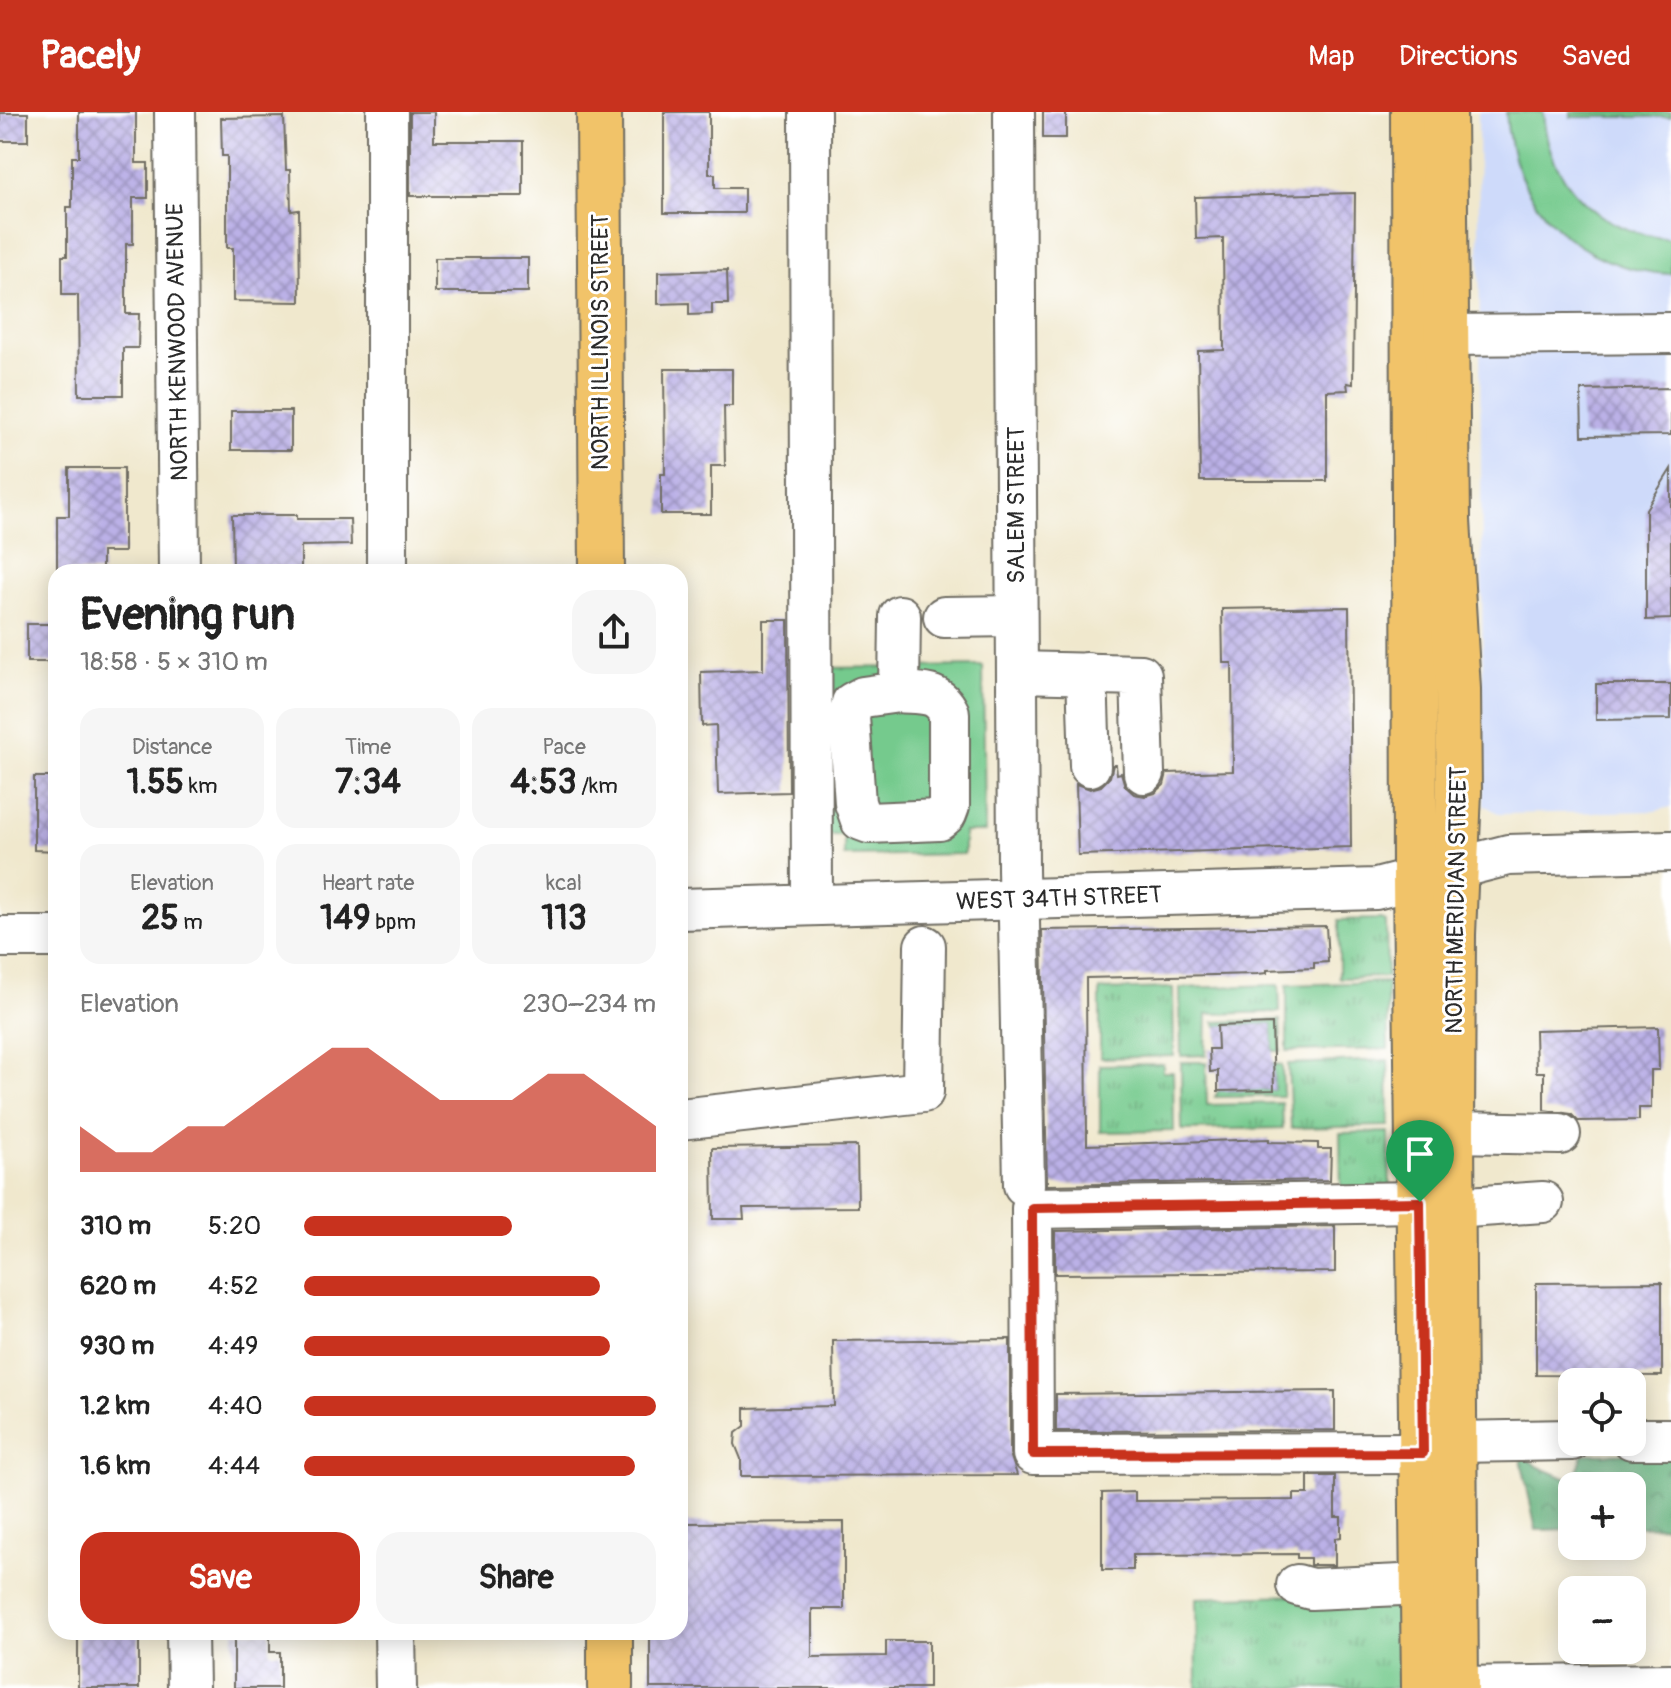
<!DOCTYPE html>
<html lang="en">
<head>
<meta charset="utf-8">
<style>
  :root { --surface:#fff; --page:#f6f6f6; --text:#222; --muted:#767676; --accent:#c8321e }
  body { margin:0; font-family:Pangolin,sans-serif; background:var(--page); color:var(--text); height:100vh; display:flex; flex-direction:column; font-size:30px; white-space:nowrap }
  * { box-sizing:border-box; margin:0 }
  p { font-size:26px; color:var(--muted) }
  .icon { flex:none; width:44px; height:44px; fill:none; stroke:currentColor; stroke-width:2; stroke-linecap:round; stroke-linejoin:round }
  .map { position:relative; flex:1; overflow:hidden }
  .side { position:absolute; left:48px; top:452px; width:640px; height:1076px; display:flex; flex-direction:column; background:var(--surface); border-radius:24px; box-shadow:0 4px 20px #0003 }
  .side>* { flex:none }
  .controls { position:absolute; left:1558px; top:1256px; display:grid; gap:16px }
  .controls a { display:grid; place-items:center; width:88px; height:88px; border-radius:16px; background:var(--surface); box-shadow:0 4px 20px #0003; font-size:40px }
  .pin { position:absolute; display:grid; place-items:center; width:68px; height:68px; color:#fff; margin:-82px -34px; border-radius:50% 50% 50% 0; rotate:-45deg; box-shadow:0 0 8px #0007 }
  .pin .icon { rotate:45deg }
  .round { display:grid; place-items:center; flex:none; width:84px; height:84px; border-radius:24px; background:var(--page) }
  .overview { display:flex; align-items:center; justify-content:space-between; height:136px; padding:0 32px }
  h1 { font-size:44px; font-weight:800; line-height:60px }
  .stats { display:grid; grid-template-columns:repeat(3,1fr); gap:12px; height:136px; padding:8px 32px }
  .stats div { display:grid; align-content:center; border-radius:20px; background:var(--page); text-align:center }
  .stats b { font-size:34px; font-weight:800 }
  .stats small { font-size:22px; font-weight:400 }
  .stats p { font-size:22px }
  .chart { height:224px; padding:16px 32px }
  .chart p { display:flex; justify-content:space-between }
  .chart svg { width:100%; height:144px; margin-top:8px; fill:var(--accent); opacity:.7 }
  .cta { display:flex; gap:16px; margin-top:auto; padding:16px 32px }
  .cta a { flex:1; height:92px; border-radius:24px; background:var(--accent); color:#fff; font-size:32px; font-weight:800; line-height:92px; text-align:center }
  .cta a+a { background:var(--page); color:var(--text) }
  ul { padding:0 32px; list-style:none; font-size:26px }
  li { display:grid; grid-template-columns:128px 96px 1fr; align-items:center; height:60px }
  li i { height:20px; border-radius:10px; background:var(--accent) }
  header { display:flex; align-items:center; gap:48px; box-sizing:border-box; height:112px; padding:0 40px; background:var(--accent); color:#fff }
  header strong { font-size:38px }
  nav { display:flex; gap:44px; margin-inline-start:auto; font-size:28px }
  .map>svg:first-child { display:block }
  .built { fill:#cedafa }
  .grass { fill:url(#grass-tufts); stroke:#507a5c; stroke-width:2 }
  .forest { fill:url(#forest-crowns); stroke:#466c52; stroke-width:2 }
  .green { fill:#75ca8d; stroke:#507a5c; stroke-width:2 }
  .building { fill:url(#building-cross-hatch) }
  .lines { fill:none; stroke-linecap:round; stroke-linejoin:round }
  .minor-casing { stroke:#706d64; stroke-width:44 }
  .major-casing { stroke:#706d64; stroke-width:48 }
  .minor { stroke:#fff; stroke-width:40 }
  .major { stroke:#f1c369; stroke-width:44 }
  .route-casing { stroke:#fff; stroke-width:16 }
  .route { stroke:#c8321e; stroke-width:10 }
  .labels { text-anchor:middle; stroke-width:6; stroke-linejoin:round; paint-order:stroke }
  .street-label { font-size:24px; fill:#2b2b2b; stroke:#fff }
</style>
</head>
<body>
<header>
<strong>Pacely</strong>
<nav><a>Map</a><a>Directions</a><a>Saved</a></nav>
</header>
<div class="map">
<svg width="1671" height="1576" viewBox="0 0 1671 1576">
  <defs>
    <pattern id="grass-tufts" width="24" height="20" patternUnits="userSpaceOnUse" patternTransform="scale(2)"><rect width="24" height="20" fill="#75ca8d"/><path d="M3 7l-1-3M5 7V3M7 7l1-3M15 17l-1-3M17 17v-4M19 17l1-3" fill="none" stroke="#60a473"/></pattern>
    <pattern id="forest-crowns" width="20" height="18" patternUnits="userSpaceOnUse" patternTransform="scale(2)"><rect width="20" height="18" fill="#60ae78"/><path d="M2 6a3 3 0 1 1 6 0M12 15a3 3 0 1 1 6 0" fill="none" stroke="#4f8e63"/></pattern>
    <pattern id="building-cross-hatch" width="8" height="8" patternUnits="userSpaceOnUse" patternTransform="scale(2)"><rect width="8" height="8" fill="#bbb1e7"/><path d="M0 0l8 8M0 8l8-8" fill="none" stroke="#9890bb"/></pattern>
  </defs>
  <rect width="100%" height="100%" fill="#fff"/>
  <filter id="ink" filterUnits="userSpaceOnUse"><feTurbulence type="fractalNoise" baseFrequency=".0125" numOctaves="2"/><feDisplacementMap in="SourceGraphic" scale="16" xChannelSelector="R" yChannelSelector="G"/><feConvolveMatrix kernelMatrix="1 2 1 2 8 2 1 2 1" color-interpolation-filters="sRGB"/></filter>
  <filter id="wash" filterUnits="userSpaceOnUse"><feTurbulence type="fractalNoise" baseFrequency=".006" numOctaves="4" result="noise"/><feDisplacementMap in="SourceGraphic" scale="32" xChannelSelector="R" yChannelSelector="G"/><feGaussianBlur stdDeviation="1.8" result="paint"/><feColorMatrix in="noise" values="0 0 0 0 0 0 0 0 0 0 0 0 0 0 0 0 0 1.4 0 .05"/><feComposite in="paint" operator="in"/></filter>
  <g filter="url(#wash)">
    <rect width="100%" height="100%" fill="#f0e8cd"/>
    <polygon class="built" points="1478,0 1671,0 1671,695 1656,699 1500,702 1484,693"/>
    <g class="grass">
      <polygon points="1382,807 1386,810 1387,865 1339,866 1339,808"/>
      <polygon points="1387,870 1388,937 1287,939 1287,873"/>
      <polygon points="1279,873 1280,900 1207,902 1206,943 1181,944 1180,876"/>
      <polygon points="1173,876 1174,944 1100,946 1100,878"/>
      <polygon points="1280,908 1281,939 1273,939 1272,912 1217,914 1214,910"/>
      <polygon points="1388,948 1389,1014 1291,1016 1288,952"/>
      <polygon points="1181,950 1206,950 1207,993 1282,991 1283,1016 1182,1018"/>
      <polygon points="1163,952 1163,960 1173,960 1174,1019 1100,1020 1100,953"/>
      <polygon points="1273,952 1282,953 1283,984 1215,985 1218,979 1274,978"/>
      <polygon points="1389,1020 1390,1083 1341,1084 1340,1021"/>
      <polygon points="1297,1483 1399,1486 1399,1576 1197,1576 1196,1486"/>
    </g>
    <polygon class="forest" points="1671,1341 1671,1414 1632,1415 1632,1374 1572,1374 1572,1417 1536,1418 1520,1342 1539,1355 1574,1370 1583,1342"/>
    <g class="green">
      <path d="M1506,0h37c5,72 57,121 128,127v35c-93,-4 -160,-69 -165,-162z"/>
      <rect x="1571" y="0" width="100" height="5"/>
      <polygon points="983,554 985,720 964,720 964,742 844,744 844,723 823,723 821,556"/>
    </g>
    <g id="blocks">
      <g class="building">
        <polygon points="79,0 136,0 136,51 148,51 148,86 133,86 133,132 126,132 126,202 139,202 138,236 123,236 123,283 79,283 78,183 62,183 62,144 67,144 67,95 72,95 72,45 79,45"/>
        <polygon points="410,0 434,0 434,29 523,29 523,84 410,84"/>
        <polygon points="664,0 709,0 709,62 715,62 715,76 744,76 744,101 664,101"/>
        <rect x="1043" y="0" width="23" height="26"/>
        <rect x="0" y="1" width="28" height="28"/>
        <polygon points="284,5 286,58 290,58 291,99 299,98 300,190 233,189 233,136 227,136 227,44 222,44 221,6"/>
        <polygon points="1355,81 1353,272 1347,271 1348,278 1327,279 1327,369 1200,369 1198,239 1224,238 1223,126 1196,127 1195,85"/>
        <rect x="435" y="146" width="93" height="34"/>
        <polygon points="727,158 728,192 712,192 712,202 689,203 689,191 658,192 658,160"/>
        <polygon points="664,257 732,257 732,294 724,294 725,354 711,354 711,402 661,402 661,362 665,362"/>
        <polygon points="1671,276 1671,323 1582,324 1581,278"/>
        <rect x="231" y="299" width="60" height="39"/>
        <polygon points="69,356 124,356 124,440 102,440 102,460 57,460 57,404 69,404"/>
        <polygon points="1671,357 1671,507 1646,508 1646,397"/>
        <polygon points="232,403 297,403 297,407 350,407 351,433 301,434 301,460 233,460"/>
        <polygon points="1349,495 1351,735 1078,743 1076,672 1090,677 1101,674 1110,665 1113,653 1116,653 1117,662 1121,661 1125,674 1134,682 1145,684 1155,681 1164,673 1167,661 1233,659 1232,551 1223,551 1222,497"/>
        <polygon points="763,508 788,508 789,680 718,682 716,613 702,614 701,560 763,558"/>
        <rect x="27" y="512" width="29" height="38"/>
        <polygon points="1596,572 1671,572 1671,607 1596,608"/>
        <polygon points="34,665 56,665 56,739 34,738"/>
        <polygon points="1326,814 1328,850 1314,851 1314,856 1267,858 1267,861 1257,862 1086,866 1087,1033 1269,1027 1269,1030 1318,1031 1318,1037 1331,1037 1330,1068 1047,1073 1042,818"/>
        <polygon points="1272,912 1274,978 1218,979 1218,959 1210,960 1209,937 1218,937 1217,914"/>
        <polygon points="1658,915 1659,958 1651,958 1651,996 1639,996 1639,1008 1578,1009 1571,1002 1544,998 1544,960 1536,960 1535,918"/>
        <polygon points="857,1034 858,1095 743,1096 744,1107 713,1107 712,1036"/>
        <polygon points="1335,1114 1335,1160 1055,1162 1055,1119"/>
        <polygon points="1662,1170 1662,1264 1536,1263 1536,1171"/>
        <polygon points="1010,1227 1010,1342 1017,1363 741,1364 741,1347 735,1332 736,1321 745,1314 745,1296 834,1294 833,1229"/>
        <polygon points="1335,1279 1335,1318 1056,1319 1056,1282"/>
        <polygon points="1308,1364 1335,1364 1335,1405 1341,1405 1341,1425 1335,1426 1335,1453 1310,1453 1310,1446 1297,1446 1297,1442 1133,1443 1133,1458 1102,1458 1102,1381 1135,1380 1135,1389 1294,1388 1294,1382 1308,1382"/>
        <polygon points="844,1410 844,1497 812,1497 812,1545 886,1544 886,1529 929,1529 929,1576 650,1576 650,1520 680,1520 680,1411"/>
        <rect x="78" y="1520" width="61" height="56"/>
        <polygon points="234,1520 270,1520 270,1540 280,1540 280,1576 234,1576"/>
      </g>
    </g>
  </g>
  <g filter="url(#ink)">
    <use href="#blocks" fill-opacity="0" stroke="#706d64" stroke-width="2"/>
    <g class="lines">
      <defs>
        <g id="minor">
          <polyline points="175,0 179,460"/>
          <polyline points="810,0 812,793"/>
          <polyline points="1014,0 1018,757 1024,1073"/>
          <polyline points="1446,223 1671,221"/>
          <polyline points="387,460 387,0"/>
          <polyline points="944,505 1016,504"/>
          <polyline points="1017,560 1141,563 1144,661"/>
          <polyline points="1087,561 1090,654"/>
          <path d="M899,580c22,2 39,-2 50,21v93l-3,8 -7,6 -70,3 -8,-3 -6,-17 -6,-86 3,-14 11,-6z"/>
          <polyline points="899,580 900,504"/>
          <polyline points="680,797 1376,777 1508,743 1671,739"/>
          <polyline points="0,825 56,825"/>
          <polyline points="680,1007 923,980 925,834"/>
          <polyline points="1452,1020 1560,1022"/>
          <polyline points="1420,1090 1032,1096 1033,1342 1423,1341"/>
          <polyline points="1452,1096 1543,1090"/>
          <polyline points="1632,1327 1671,1327"/>
          <polyline points="1454,1330 1572,1328"/>
          <polyline points="1297,1473 1311,1477 1424,1472"/>
          <polyline points="187,1520 188,1576"/>
          <polyline points="395,1520 396,1576"/>
          <polyline points="1456,1575 1671,1572"/>
        </g>
        <g id="major">
          <polyline points="599,0 602,460"/>
          <polyline points="1413,0 1415,767 1424,1576"/>
          <polyline points="1444,0 1448,408 1458,577 1459,680 1453,822 1452,1020 1456,1576"/>
          <polyline points="610,1520 610,1576"/>
        </g>
      </defs>
      <use href="#minor" class="minor-casing"/>
      <use href="#major" class="major-casing"/>
      <use href="#minor" class="minor"/>
      <use href="#major" class="major"/>
    </g>
  </g>
  <g class="lines" filter="url(#ink)">
    <defs>
      <polygon id="route" points="1420,1090 1423,1341 1033,1342 1032,1096"/>
    </defs>
    <use href="#route" class="route-casing"/>
    <use href="#route" class="route"/>
  </g>
  <g class="labels">
    <g class="street-label">
      <text transform="translate(177 230) rotate(-91)" y="8">NORTH KENWOOD AVENUE</text>
      <text transform="translate(600 230) rotate(-90)" y="8">NORTH ILLINOIS STREET</text>
      <text transform="translate(1016 393) rotate(-90)" y="8">SALEM STREET</text>
      <text transform="translate(1059 786) rotate(-2)" y="8">WEST 34TH STREET</text>
      <text transform="translate(1456 788) rotate(-89)" y="8">NORTH MERIDIAN STREET</text>
    </g>
  </g>
</svg>
<div class="controls">
<a><svg class="icon" aria-label="locate" viewBox="0 0 24 24"><circle cx="12" cy="12" r="6"/><path d="M12 2v4M12 18v4M2 12h4M18 12h4"/></svg></a>
<a>+</a>
<a>−</a>
</div>
<div class="pin" style="left:1420px;top:1090px;background:#1e9e55"><svg class="icon" aria-label="arrive" viewBox="0 0 24 24"><path d="M6 21V4h12l-3 4 3 4H6"/></svg></div>
<section class="side">
<div class="overview"><div><h1>Evening run</h1><p>18:58 · 5 × 310 m</p></div><a class="round"><svg class="icon" aria-label="share" viewBox="0 0 24 24"><path d="M12 15V3M7 8l5-5 5 5M5 13v7h14v-7"/></svg></a></div>
<div class="stats">
<div><p>Distance</p><b>1.55<small> km</small></b></div>
<div><p>Time</p><b>7:34</b></div>
<div><p>Pace</p><b>4:53<small> /km</small></b></div>
</div>
<div class="stats">
<div><p>Elevation</p><b>25<small> m</small></b></div>
<div><p>Heart rate</p><b>149<small> bpm</small></b></div>
<div><p>kcal</p><b>113</b></div>
</div>
<div class="chart"><p><span>Elevation</span>230–234 m</p>
<svg viewBox="0 0 160 44" preserveAspectRatio="none"><path d="M0 44V30L10 38L20 38L30 30L40 30L50 22L60 14L70 6L80 6L90 14L100 22L110 22L120 22L130 14L140 14L150 22L160 30V44z"/></svg>
</div>
<ul>
<li><b>310 m</b>5:20<i style="width:59%"></i></li>
<li><b>620 m</b>4:52<i style="width:84%"></i></li>
<li><b>930 m</b>4:49<i style="width:87%"></i></li>
<li><b>1.2 km</b>4:40<i style="width:100%"></i></li>
<li><b>1.6 km</b>4:44<i style="width:94%"></i></li>
</ul>
<div class="cta"><a>Save</a><a>Share</a></div>
</section>
</div>
</body>
</html>
